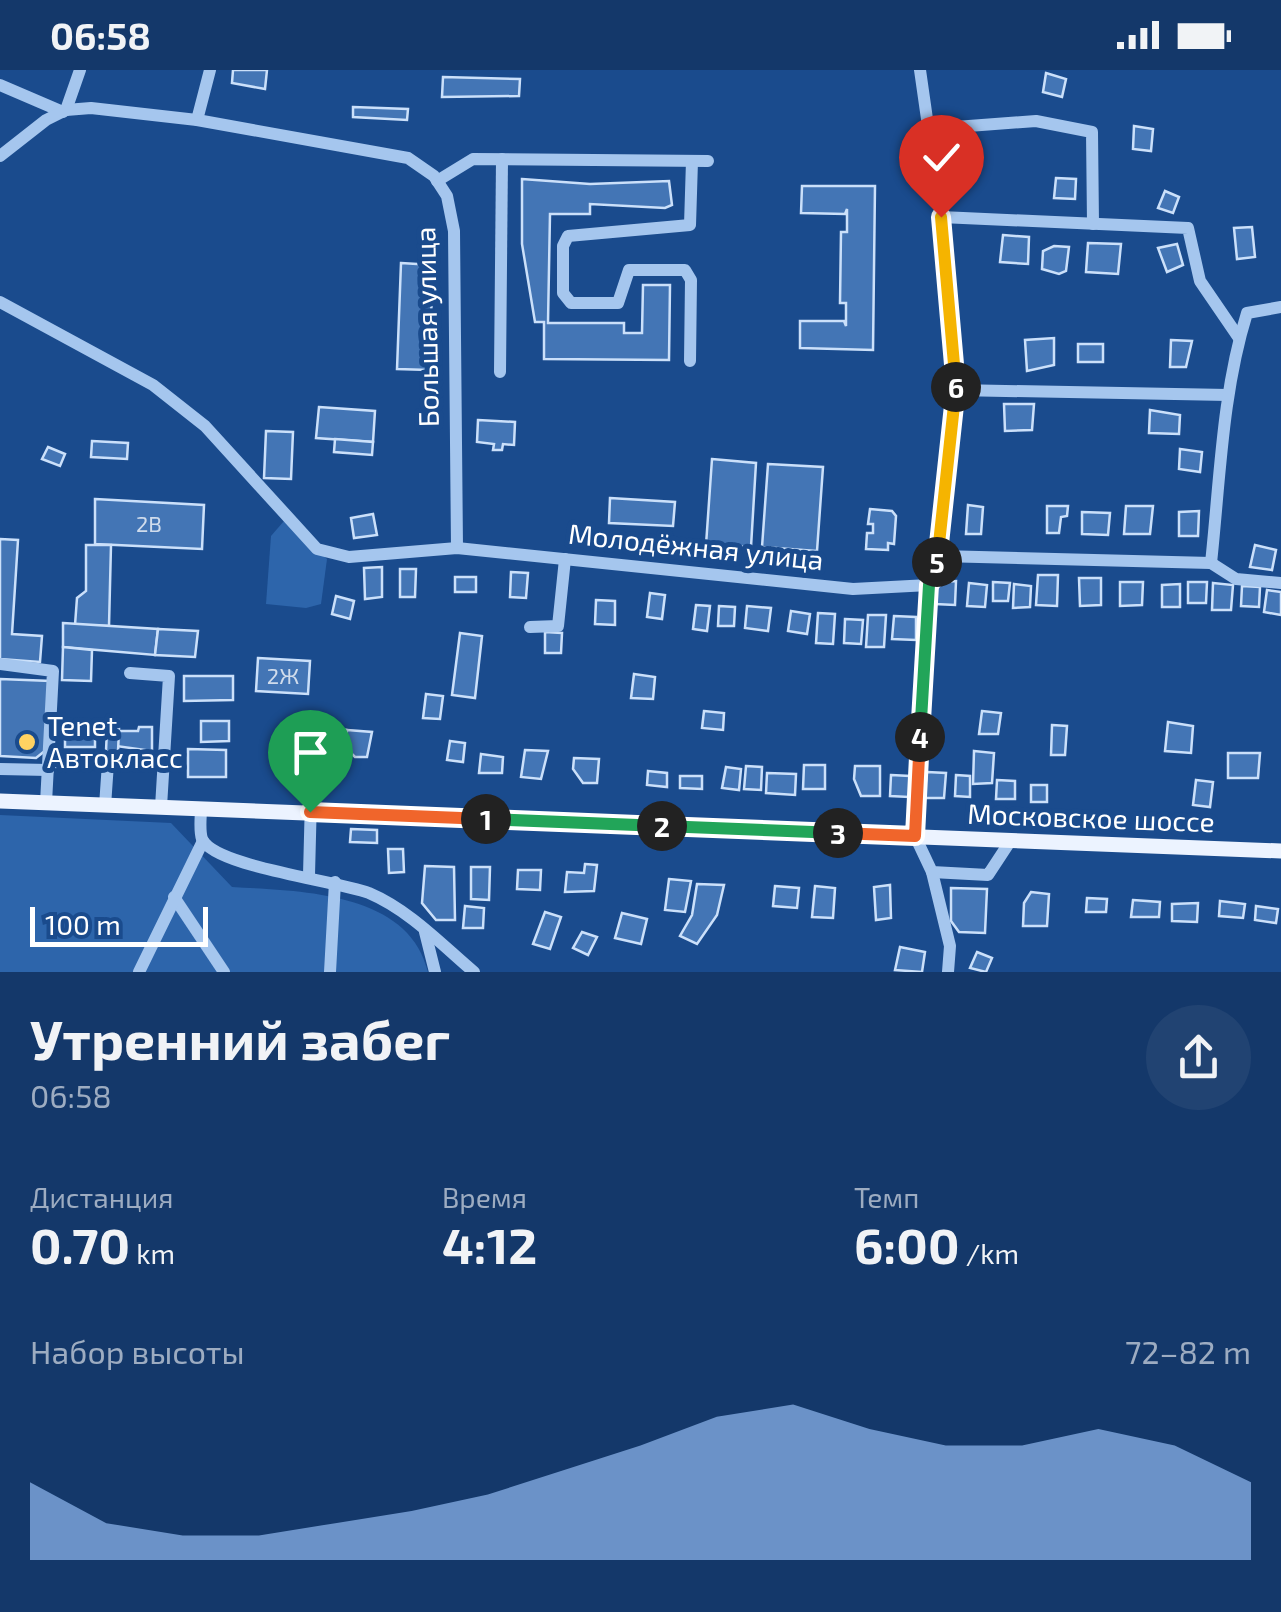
<!DOCTYPE html>
<html lang="ru">
<head>
<meta charset="utf-8">
<style>
  :root { --surface:#14386a; --page:#214372; --text:#f1f3f6; --muted:#9dacc1; --accent:#90b9f0 }
  body { margin:0; font-family:"Exo 2",sans-serif; background:var(--page); color:var(--text); height:100vh; display:flex; flex-direction:column; font-size:38px; white-space:nowrap }
  * { box-sizing:border-box; margin:0 }
  p { font-size:32px; color:var(--muted) }
  .icon { flex:none; width:55px; height:55px; fill:none; stroke:currentColor; stroke-width:2; stroke-linecap:round; stroke-linejoin:round }
  .map { position:relative; height:902px; overflow:hidden }
  .panel { display:flex; flex-direction:column; background:var(--surface); flex:1 }
  .panel>* { flex:none }
  .scale { position:absolute; left:30px; bottom:25px; width:178px; box-sizing:border-box; padding-left:10px; border:5px solid #fff; border-top:0; font-size:28px; line-height:35px; white-space:nowrap; color:#fff; -webkit-text-stroke:8px #1a4b8d; paint-order:stroke }
  .pin { position:absolute; display:grid; place-items:center; width:85px; height:85px; color:#fff; margin:-102px -42px; border-radius:50% 50% 50% 0; rotate:-45deg; box-shadow:0 0 10px #0007 }
  .pin .icon { rotate:45deg }
  .km { position:absolute; width:50px; height:50px; margin:-25px; border-radius:50%; background:#222; color:#fff; font-size:28px; line-height:50px; text-align:center }
  .round { display:grid; place-items:center; flex:none; width:105px; height:105px; border-radius:52px; background:var(--page) }
  .head { display:flex; align-items:center; justify-content:space-between; height:170px; padding:0 30px }
  h1 { font-size:55px; font-weight:700; line-height:75px }
  .figures { display:grid; grid-template-columns:repeat(3,1fr); gap:15px; height:170px; padding:10px 30px }
  .figures div { display:grid; align-content:center }
  .figures b { font-size:50px; font-weight:700 }
  .figures small { font-size:28px; font-weight:400 }
  .figures p { font-size:28px }
  .chart { height:280px; padding:20px 30px }
  .chart p { display:flex; justify-content:space-between }
  .chart svg { width:100%; height:180px; margin-top:10px; fill:var(--accent); opacity:.7 }
  .status { display:flex; justify-content:space-between; align-items:center; height:70px; padding:0 50px; background:var(--surface); direction:ltr }
  .status svg { height:28px; fill:currentColor }
  .map>svg:first-child { display:block }
  .green { fill:#2d65ab }
  .building { fill:#4375b5; stroke:#cbe0fa; stroke-width:2.5 }
  .lines { fill:none; stroke-linecap:round; stroke-linejoin:round }
  .minor { stroke:#a5c6ee; stroke-width:12 }
  .major { stroke:#ecf3ff; stroke-width:15 }
  .split-1-casing { stroke:#fff; stroke-width:20 }
  .split-2-casing { stroke:#fff; stroke-width:20 }
  .split-3-casing { stroke:#fff; stroke-width:20 }
  .split-4-casing { stroke:#fff; stroke-width:20 }
  .split-5-casing { stroke:#fff; stroke-width:20 }
  .split-6-casing { stroke:#fff; stroke-width:20 }
  .split-7-casing { stroke:#fff; stroke-width:20 }
  .split-1 { stroke:#f0652b; stroke-width:12 }
  .split-2 { stroke:#22a559; stroke-width:12 }
  .split-3 { stroke:#22a559; stroke-width:12 }
  .split-4 { stroke:#f0652b; stroke-width:12 }
  .split-5 { stroke:#22a559; stroke-width:12 }
  .split-6 { stroke:#f5b400; stroke-width:12 }
  .split-7 { stroke:#f5b400; stroke-width:12 }
  .poi-dot { fill:#ffd262; stroke:#1a4b8d; stroke-width:4 }
  .labels { text-anchor:middle; stroke-width:10; stroke-linejoin:round; paint-order:stroke }
  .number-label { font-size:22px; fill:#d0dcec }
  .street-label { font-size:28px; fill:#fff; stroke:#1a4b8d }
  .poi-label { font-size:28px; fill:#fff; stroke:#1a4b8d; text-anchor:start }
</style>
</head>
<body>
<div class="status"><b>06:58</b><svg viewBox="0 0 49 12"><path d="M0 12V9h3v3zM5 12V6h3v6zM10 12V3h3v9zM15 12V0h3v12zM26 1h20v11H26zM47 4h2v5h-2z"/></svg></div>
<div class="map">
<svg width="1281" height="902" viewBox="0 0 1281 902">
  <rect width="100%" height="100%" fill="#1a4b8d"/>
  <g class="green">
    <polygon points="284,451 327,489 321,534 306,538 266,534 271,466"/>
    <path d="M0,745l171,8 61,64c67,4 177,4 196,85h-428z"/>
  </g>
  <g class="building">
    <polygon points="233,0 267,0 265,19 232,13"/>
    <polygon points="1046,3 1066,9 1062,27 1043,22"/>
    <polygon points="443,7 520,9 519,26 442,27"/>
    <polygon points="353,37 408,39 407,50 353,47"/>
    <polygon points="1134,56 1153,59 1151,81 1133,79"/>
    <polygon points="1056,108 1076,109 1075,129 1054,128"/>
    <polygon points="522,109 590,114 669,111 672,135 665,138 590,134 590,144 550,144 548,253 624,253 624,263 642,263 643,215 670,215 669,290 544,289 544,252 535,252 522,174"/>
    <polygon points="802,116 875,116 873,280 800,278 800,251 844,251 846,256 846,233 840,233 841,162 847,162 847,139 845,144 801,143"/>
    <polygon points="1165,121 1179,127 1173,143 1158,138"/>
    <polygon points="1252,157 1255,187 1237,189 1234,158"/>
    <polygon points="1003,165 1029,167 1028,194 1000,192"/>
    <polygon points="1088,173 1121,174 1118,204 1086,202"/>
    <polygon points="1177,174 1183,195 1167,202 1158,178"/>
    <polygon points="1054,176 1069,177 1066,201 1059,204 1042,199 1043,181"/>
    <polygon points="401,193 433,195 429,300 397,299"/>
    <polygon points="1054,268 1054,295 1027,301 1025,270"/>
    <polygon points="1171,270 1192,271 1186,297 1170,297"/>
    <rect x="1078" y="274" width="25" height="18"/>
    <polygon points="1004,334 1034,334 1032,360 1005,361"/>
    <polygon points="319,337 375,341 373,372 316,368"/>
    <polygon points="1150,340 1180,345 1179,364 1149,363"/>
    <polygon points="478,350 515,352 514,375 503,374 502,380 493,380 494,374 477,372"/>
    <polygon points="266,361 293,362 291,409 264,408"/>
    <polygon points="335,369 373,372 372,385 334,382"/>
    <polygon points="92,371 128,373 127,389 91,387"/>
    <polygon points="48,377 65,384 60,396 42,389"/>
    <polygon points="1180,379 1202,382 1200,402 1179,399"/>
    <polygon points="712,389 756,393 751,477 706,475"/>
    <polygon points="768,394 823,397 817,481 762,477"/>
    <polygon points="610,428 675,432 673,456 609,453"/>
    <polygon points="95,429 204,435 202,479 95,474"/>
    <polygon points="968,435 983,437 981,464 966,464"/>
    <polygon points="1047,436 1068,436 1067,446 1061,447 1059,463 1047,463"/>
    <polygon points="1126,436 1153,436 1150,464 1124,464"/>
    <polygon points="870,439 892,441 896,446 894,474 888,473 888,480 866,479 867,463 873,463 873,454 868,454"/>
    <polygon points="1199,441 1198,466 1179,466 1179,442"/>
    <polygon points="1082,442 1110,443 1108,465 1082,464"/>
    <polygon points="373,444 377,465 354,468 351,448"/>
    <polygon points="0,469 18,470 12,564 42,566 40,592 0,589"/>
    <polygon points="86,475 111,475 109,556 75,555 77,528 86,521"/>
    <polygon points="1255,475 1276,480 1272,500 1250,497"/>
    <polygon points="382,497 382,527 365,529 364,498"/>
    <polygon points="400,499 416,499 415,527 400,527"/>
    <polygon points="511,502 528,503 526,528 510,527"/>
    <polygon points="1038,505 1058,505 1057,536 1036,535"/>
    <rect x="455" y="507" width="21" height="15"/>
    <polygon points="1079,508 1101,508 1101,535 1080,536"/>
    <polygon points="956,511 955,535 935,534 934,522 943,512"/>
    <polygon points="993,512 1010,513 1008,531 993,531"/>
    <polygon points="1120,512 1143,512 1142,535 1120,536"/>
    <polygon points="1188,512 1207,512 1206,533 1188,533"/>
    <polygon points="969,513 987,515 985,537 967,536"/>
    <polygon points="1213,513 1233,515 1231,540 1212,540"/>
    <polygon points="1014,514 1031,516 1030,537 1013,538"/>
    <polygon points="1180,514 1180,537 1162,537 1162,515"/>
    <polygon points="1242,516 1260,517 1259,537 1241,536"/>
    <polygon points="1267,520 1281,522 1281,545 1264,542"/>
    <polygon points="650,523 665,525 662,549 647,547"/>
    <polygon points="336,526 354,531 350,549 332,544"/>
    <polygon points="596,530 615,531 615,555 595,554"/>
    <polygon points="696,535 710,536 707,561 693,559"/>
    <polygon points="719,536 735,537 734,556 718,556"/>
    <polygon points="747,536 771,538 768,561 745,558"/>
    <polygon points="791,541 810,544 807,564 788,561"/>
    <polygon points="818,543 835,544 833,574 816,573"/>
    <polygon points="868,545 886,545 884,577 866,577"/>
    <polygon points="894,546 916,547 916,570 892,569"/>
    <polygon points="845,549 863,550 861,574 844,573"/>
    <polygon points="63,553 158,559 155,585 63,577"/>
    <polygon points="158,559 198,561 195,587 155,585"/>
    <polygon points="545,562 562,563 561,583 545,583"/>
    <polygon points="460,563 482,566 475,628 452,625"/>
    <polygon points="63,577 92,580 91,611 62,610"/>
    <polygon points="258,588 310,591 308,624 256,621"/>
    <polygon points="634,604 655,607 653,629 631,628"/>
    <polygon points="184,606 233,606 233,630 184,631"/>
    <polygon points="0,609 51,611 46,680 36,688 0,686"/>
    <polygon points="426,624 443,626 440,649 423,648"/>
    <polygon points="704,641 724,643 723,660 702,658"/>
    <polygon points="982,641 1001,643 998,664 979,664"/>
    <polygon points="201,651 229,651 229,671 201,672"/>
    <polygon points="1168,652 1193,656 1191,683 1165,681"/>
    <polygon points="1052,655 1067,656 1065,685 1051,685"/>
    <polygon points="326,656 347,660 344,686 326,682"/>
    <polygon points="139,657 152,657 152,681 116,676 116,661 138,661"/>
    <rect x="65" y="658" width="30" height="19"/>
    <polygon points="107,659 119,659 118,682 106,681"/>
    <polygon points="347,660 372,662 367,687 355,687 345,677"/>
    <polygon points="450,671 465,673 463,692 447,690"/>
    <polygon points="188,679 226,680 226,707 188,707"/>
    <polygon points="525,680 548,681 541,709 521,707"/>
    <polygon points="974,681 994,683 992,713 973,714"/>
    <polygon points="1228,683 1260,683 1258,708 1228,708"/>
    <polygon points="481,684 503,687 502,703 479,703"/>
    <polygon points="574,688 599,689 597,713 583,713 573,699"/>
    <polygon points="804,695 825,695 825,719 803,719"/>
    <polygon points="746,696 762,697 761,720 744,719"/>
    <polygon points="855,696 880,696 880,726 861,726 854,709"/>
    <polygon points="726,697 741,699 739,720 722,718"/>
    <polygon points="648,701 667,703 667,717 647,715"/>
    <polygon points="927,702 946,703 944,728 924,728"/>
    <polygon points="767,703 796,704 795,725 766,723"/>
    <polygon points="891,705 910,706 909,727 890,726"/>
    <polygon points="956,705 970,706 970,727 955,726"/>
    <polygon points="680,706 702,706 702,719 680,718"/>
    <polygon points="997,710 1015,711 1015,729 996,729"/>
    <polygon points="1196,710 1213,712 1210,737 1193,735"/>
    <rect x="1031" y="715" width="16" height="17"/>
    <polygon points="351,759 377,760 377,773 350,772"/>
    <polygon points="388,779 403,779 404,802 389,803"/>
    <polygon points="585,794 597,795 594,821 565,822 567,802 584,803"/>
    <polygon points="425,796 454,797 455,850 436,850 422,833"/>
    <polygon points="471,797 490,797 489,830 471,829"/>
    <polygon points="518,800 541,800 540,820 517,819"/>
    <polygon points="669,809 691,811 685,842 665,840"/>
    <polygon points="697,814 724,815 717,845 697,874 680,866 692,845"/>
    <polygon points="890,815 891,848 876,850 874,817"/>
    <polygon points="775,816 799,818 797,838 773,836"/>
    <polygon points="815,816 835,818 833,848 812,847"/>
    <polygon points="951,818 987,819 985,863 959,862 951,851"/>
    <polygon points="1031,822 1049,824 1047,856 1023,856 1024,833"/>
    <polygon points="1087,828 1107,829 1106,842 1086,842"/>
    <polygon points="1133,830 1160,832 1159,847 1131,847"/>
    <polygon points="1220,831 1245,834 1243,848 1219,846"/>
    <polygon points="1198,833 1197,852 1172,851 1172,834"/>
    <polygon points="465,836 484,838 483,858 463,858"/>
    <polygon points="1256,836 1278,839 1276,853 1255,850"/>
    <polygon points="545,842 561,847 550,879 533,874"/>
    <polygon points="622,843 647,849 641,874 615,868"/>
    <polygon points="582,862 597,867 588,885 573,878"/>
    <polygon points="900,877 925,882 922,902 895,900"/>
    <polygon points="977,882 992,888 986,902 970,898"/>
  </g>
  <g class="lines">
    <g class="minor">
      <polyline points="920,0 941,147 956,320 940,486 929,515 915,766 932,802 988,805 1011,770"/>
      <polyline points="0,15 63,42"/>
      <polyline points="66,40 80,0"/>
      <polyline points="197,50 210,0"/>
      <polyline points="929,59 1036,51 1092,62 1093,154"/>
      <polyline points="0,86 46,50 66,40 91,38 197,50 408,88 434,106 447,126 454,161 457,478"/>
      <polyline points="437,111 473,89 708,91"/>
      <polyline points="941,147 1188,158 1200,211 1239,268"/>
      <polyline points="0,232 153,315 205,356 317,479 349,487 457,478 853,519 929,515"/>
      <polyline points="690,291 691,210 685,200 629,200 618,233 571,233 563,223 563,176 568,166 690,155 692,91"/>
      <polyline points="500,302 502,89"/>
      <polyline points="956,320 1228,325"/>
      <polyline points="940,486 1211,493"/>
      <path d="M1211,493c9,-83 11,-170 36,-250l34,-6"/>
      <polyline points="1211,493 1236,509 1281,513"/>
      <polyline points="530,557 558,556 565,489"/>
      <polyline points="0,594 53,601 46,733"/>
      <polyline points="130,603 169,606 161,737"/>
      <polyline points="49,692 108,693"/>
      <polyline points="0,699 48,700"/>
      <polyline points="105,736 108,693 164,694"/>
      <path d="M201,738c0,9 -2,22 1,31 13,28 133,41 167,54 40,17 72,51 105,79"/>
      <polyline points="932,802 950,876 948,902"/>
      <polyline points="309,805 313,652"/>
      <polyline points="174,827 224,902"/>
      <polyline points="425,862 435,902"/>
      <polyline points="139,902 203,771"/>
      <polyline points="330,902 335,812"/>
    </g>
    <polyline class="major" points="0,731 1281,781"/>
  </g>
  <g class="lines">
    <defs>
      <polyline id="split-1" points="310,742 486,749"/>
      <polyline id="split-2" points="486,749 662,756"/>
      <polyline id="split-3" points="662,756 838,763"/>
      <polyline id="split-4" points="838,763 915,766 920,667"/>
      <polyline id="split-5" points="920,667 929,515 937,492"/>
      <polyline id="split-6" points="937,492 956,317"/>
      <polyline id="split-7" points="941,147 956,317"/>
    </defs>
    <use href="#split-1" class="split-1-casing"/>
    <use href="#split-2" class="split-2-casing"/>
    <use href="#split-3" class="split-3-casing"/>
    <use href="#split-4" class="split-4-casing"/>
    <use href="#split-5" class="split-5-casing"/>
    <use href="#split-6" class="split-6-casing"/>
    <use href="#split-7" class="split-7-casing"/>
    <use href="#split-1" class="split-1"/>
    <use href="#split-2" class="split-2"/>
    <use href="#split-3" class="split-3"/>
    <use href="#split-4" class="split-4"/>
    <use href="#split-5" class="split-5"/>
    <use href="#split-6" class="split-6"/>
    <use href="#split-7" class="split-7"/>
  </g>
  <circle class="poi-dot" cx="27" cy="672" r="10"/>
  <g class="labels">
    <g class="number-label">
      <text x="149" y="462">2В</text>
      <text x="283" y="614">2Ж</text>
    </g>
    <g class="street-label">
      <text transform="translate(427 257) rotate(-91)" y="10">Большая улица</text>
      <text transform="translate(696 477) rotate(6)" y="10">Молодёжная улица</text>
      <text transform="translate(1091 748) rotate(2)" y="10">Московское шоссе</text>
    </g>
    <g class="poi-label">
      <text x="47" y="666">Tenet<tspan x="47" dy="32">Автокласс</tspan></text>
    </g>
  </g>
</svg>
<div class="scale">100 m</div>
<div class="pin" style="left:310px;top:742px;background:#1e9e55"><svg class="icon" aria-label="arrive" viewBox="0 0 24 24"><path d="M6 21V4h12l-3 4 3 4H6"/></svg></div>
<div class="pin" style="left:941px;top:147px;background:#d93025"><svg class="icon" aria-label="check" viewBox="0 0 24 24"><path d="M5 12l5 5 9-10"/></svg></div>
<b class="km" style="left:486px;top:749px">1</b>
<b class="km" style="left:662px;top:756px">2</b>
<b class="km" style="left:838px;top:763px">3</b>
<b class="km" style="left:920px;top:667px">4</b>
<b class="km" style="left:937px;top:492px">5</b>
<b class="km" style="left:956px;top:317px">6</b>
</div>
<section class="panel">
<div class="head"><div><h1>Утренний забег</h1><p>06:58</p></div><a class="round"><svg class="icon" aria-label="share" viewBox="0 0 24 24"><path d="M12 15V3M7 8l5-5 5 5M5 13v7h14v-7"/></svg></a></div>
<div class="figures">
<div><p>Дистанция</p><b>0.70<small> km</small></b></div>
<div><p>Время</p><b>4:12</b></div>
<div><p>Темп</p><b>6:00<small> /km</small></b></div>
</div>
<div class="chart"><p><span>Набор высоты</span>72–82 m</p>
<svg viewBox="0 0 160 44" preserveAspectRatio="none"><path d="M0 44V25L10 35L20 38L30 38L40 35L50 32L60 28L70 22L80 16L90 9L100 6L110 12L120 16L130 16L140 12L150 16L160 25V44z"/></svg>
</div>
</section>
</body>
</html>
